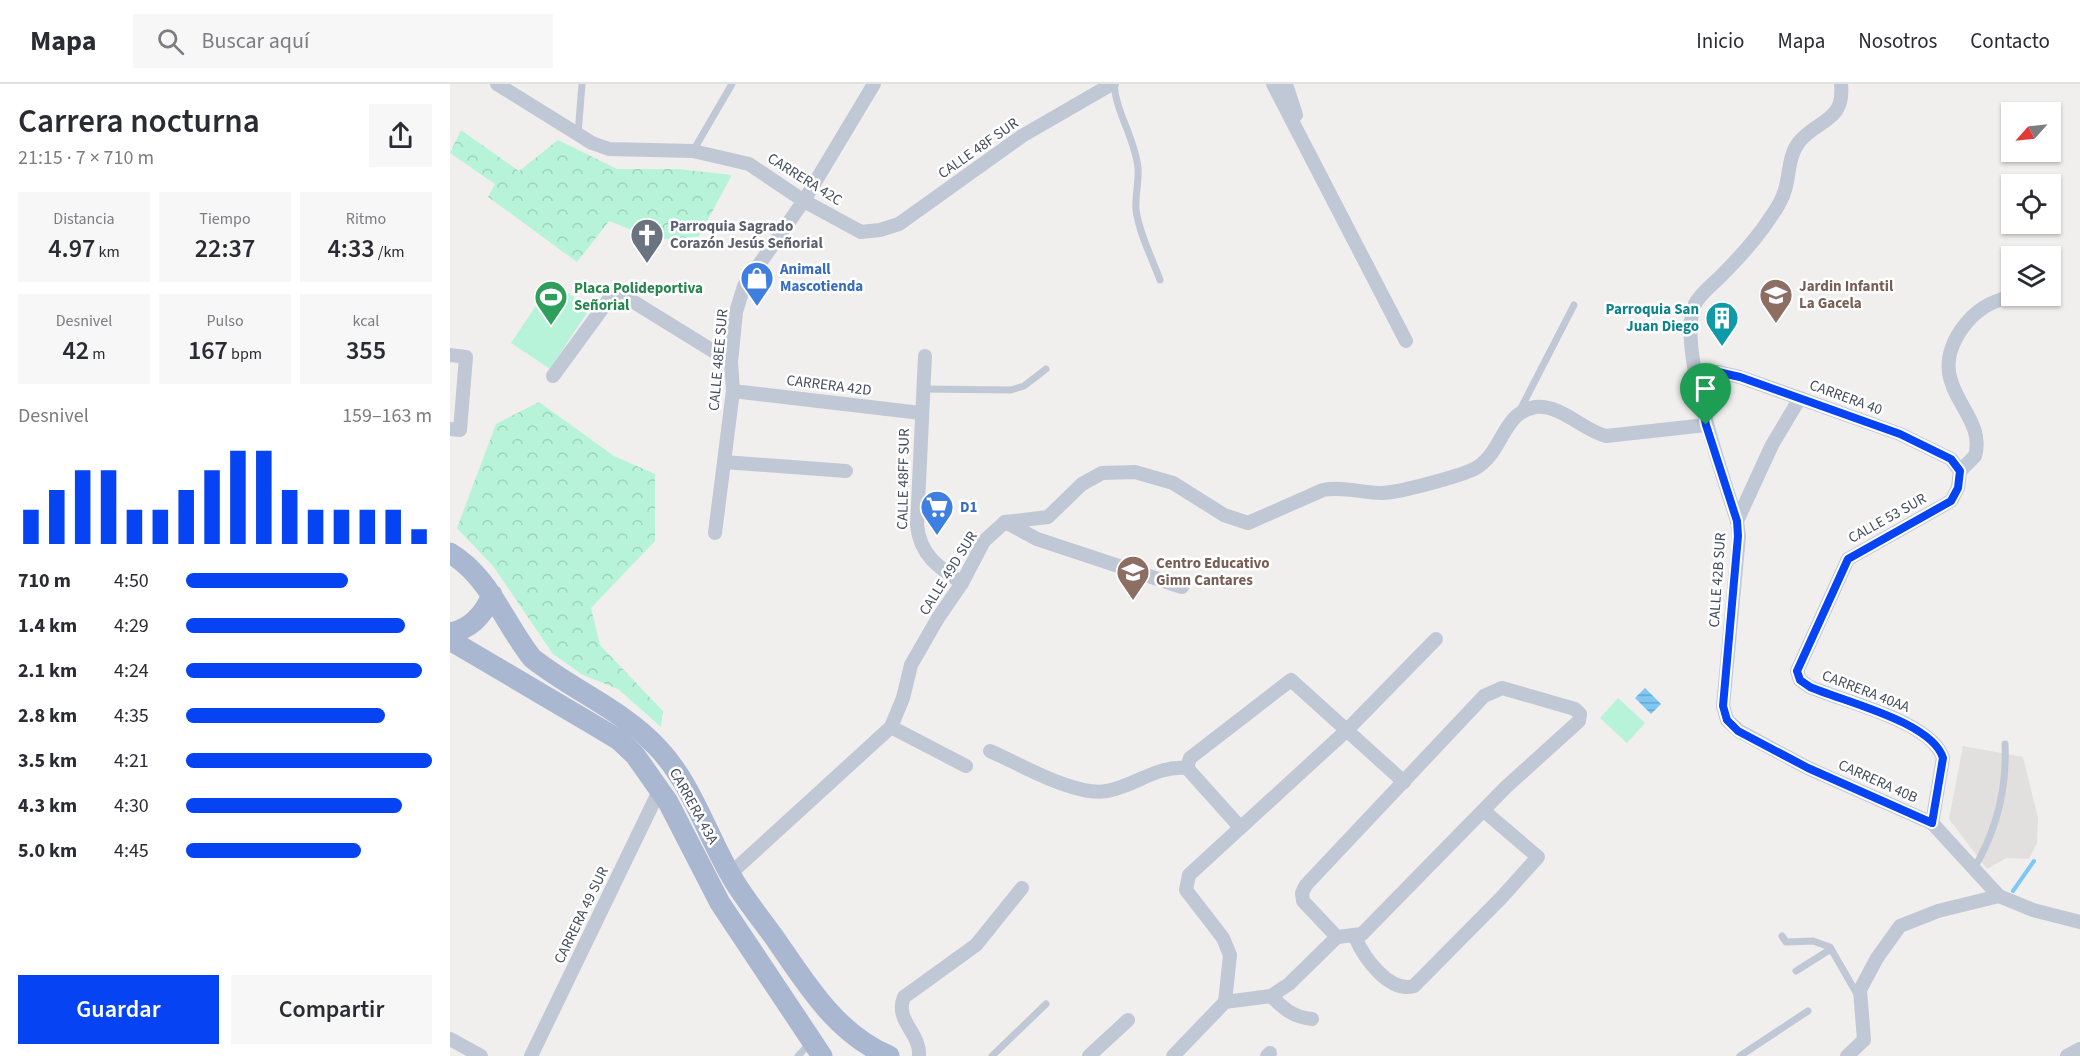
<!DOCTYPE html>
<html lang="es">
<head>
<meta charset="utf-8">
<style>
  :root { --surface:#fff; --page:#f7f7f7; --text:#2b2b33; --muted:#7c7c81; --line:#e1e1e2; --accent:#0643f2 }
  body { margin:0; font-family:"Source Sans 3",sans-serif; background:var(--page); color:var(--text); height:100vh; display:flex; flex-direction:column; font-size:22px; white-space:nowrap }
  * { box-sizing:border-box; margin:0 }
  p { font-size:20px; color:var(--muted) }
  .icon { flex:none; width:33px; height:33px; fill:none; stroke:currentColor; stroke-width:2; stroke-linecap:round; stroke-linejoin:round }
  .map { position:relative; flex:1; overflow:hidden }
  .drawer { display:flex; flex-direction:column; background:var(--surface); width:450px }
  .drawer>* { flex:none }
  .needle { width:39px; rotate:243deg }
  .tools { position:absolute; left:1551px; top:18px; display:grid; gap:12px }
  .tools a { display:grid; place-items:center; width:60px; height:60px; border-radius:0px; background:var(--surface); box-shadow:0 2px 4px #0004; font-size:30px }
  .pin { position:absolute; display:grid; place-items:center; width:51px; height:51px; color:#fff; margin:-62px -26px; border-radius:50% 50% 50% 0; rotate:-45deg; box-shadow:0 0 6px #0007 }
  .pin .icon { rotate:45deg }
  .round { display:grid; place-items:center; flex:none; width:63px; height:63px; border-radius:0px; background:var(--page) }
  .headline { display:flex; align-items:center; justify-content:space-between; height:102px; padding:0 18px }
  h1 { font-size:33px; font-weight:600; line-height:45px }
  .figures { display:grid; grid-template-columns:repeat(3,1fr); gap:9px; height:102px; padding:6px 18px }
  .figures div { display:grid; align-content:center; border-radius:0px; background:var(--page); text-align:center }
  .figures b { font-size:26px; font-weight:600 }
  .figures small { font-size:16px; font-weight:400 }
  .figures p { font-size:16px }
  .chart { height:168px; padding:12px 18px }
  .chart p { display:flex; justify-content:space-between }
  .chart svg { width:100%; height:108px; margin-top:6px; stroke:var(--accent); stroke-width:6 }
  .action { display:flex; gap:12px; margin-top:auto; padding:12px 18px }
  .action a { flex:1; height:69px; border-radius:0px; background:var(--accent); color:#fff; font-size:24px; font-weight:600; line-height:69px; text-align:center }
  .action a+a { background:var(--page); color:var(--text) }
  ul { padding:0 18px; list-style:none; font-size:20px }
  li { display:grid; grid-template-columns:96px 72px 1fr; align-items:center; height:45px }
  li i { height:15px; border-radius:8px; background:var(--accent) }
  header { display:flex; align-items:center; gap:36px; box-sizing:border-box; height:84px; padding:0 30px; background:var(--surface); border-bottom:2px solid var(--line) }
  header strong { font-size:28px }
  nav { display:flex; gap:33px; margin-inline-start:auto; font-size:21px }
  .search { width:420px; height:54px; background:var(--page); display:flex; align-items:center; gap:15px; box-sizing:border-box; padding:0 21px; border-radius:0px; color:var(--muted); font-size:22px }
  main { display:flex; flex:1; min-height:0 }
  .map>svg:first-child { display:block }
  .education { fill:#e2dfdf }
  .forest { fill:url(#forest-crowns) }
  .park { fill:#b7f3d9 }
  .water { fill:url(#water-rules) }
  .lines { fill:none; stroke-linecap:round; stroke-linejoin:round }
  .stream { stroke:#7fc8f5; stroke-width:4 }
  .service { stroke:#c0c7d5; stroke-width:7 }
  .minor { stroke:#c0c7d5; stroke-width:14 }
  .primary { stroke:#aab7d0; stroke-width:21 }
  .route-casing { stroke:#fff; stroke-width:12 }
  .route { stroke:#0643f2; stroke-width:8 }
  .labels { text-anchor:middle; stroke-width:5; stroke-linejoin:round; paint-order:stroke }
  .street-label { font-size:15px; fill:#444d5d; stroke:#fff }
  .worship-label { font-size:15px; font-weight:bold; fill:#5b616d; stroke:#fff; text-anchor:start }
  .shop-label { font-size:15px; font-weight:bold; fill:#366cbe; stroke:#fff; text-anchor:start }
  .education-label { font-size:15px; font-weight:bold; fill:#785e54; stroke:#fff; text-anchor:start }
  .leisure-label { font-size:15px; font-weight:bold; fill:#27864d; stroke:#fff; text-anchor:start }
  .culture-label { font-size:15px; font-weight:bold; fill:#0d838f; stroke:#fff; text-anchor:end }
</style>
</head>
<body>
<header>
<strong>Mapa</strong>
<div class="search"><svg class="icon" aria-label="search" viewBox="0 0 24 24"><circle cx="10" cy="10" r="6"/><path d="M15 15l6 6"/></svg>Buscar aquí</div>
<nav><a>Inicio</a><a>Mapa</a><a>Nosotros</a><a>Contacto</a></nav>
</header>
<main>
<section class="drawer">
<div class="headline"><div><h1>Carrera nocturna</h1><p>21:15 · 7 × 710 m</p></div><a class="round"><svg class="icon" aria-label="share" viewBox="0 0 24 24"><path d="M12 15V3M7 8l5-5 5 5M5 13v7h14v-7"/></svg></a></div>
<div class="figures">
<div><p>Distancia</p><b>4.97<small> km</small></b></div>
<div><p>Tiempo</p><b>22:37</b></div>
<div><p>Ritmo</p><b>4:33<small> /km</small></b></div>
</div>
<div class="figures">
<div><p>Desnivel</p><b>42<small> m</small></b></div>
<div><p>Pulso</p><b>167<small> bpm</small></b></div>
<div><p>kcal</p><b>355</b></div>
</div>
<div class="chart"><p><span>Desnivel</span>159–163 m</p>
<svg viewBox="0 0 160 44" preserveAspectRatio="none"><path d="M5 44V30M15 44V22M25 44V14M35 44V14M45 44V30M55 44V30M65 44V22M75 44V14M85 44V6M95 44V6M105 44V22M115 44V30M125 44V30M135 44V30M145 44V30M155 44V38"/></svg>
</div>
<ul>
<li><b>710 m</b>4:50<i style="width:66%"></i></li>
<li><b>1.4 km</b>4:29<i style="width:89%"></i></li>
<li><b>2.1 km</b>4:24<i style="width:96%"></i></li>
<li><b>2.8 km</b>4:35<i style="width:81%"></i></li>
<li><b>3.5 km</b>4:21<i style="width:100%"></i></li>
<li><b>4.3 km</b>4:30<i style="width:88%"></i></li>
<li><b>5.0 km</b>4:45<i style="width:71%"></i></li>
</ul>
<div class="action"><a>Guardar</a><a>Compartir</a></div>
</section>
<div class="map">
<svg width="1630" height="972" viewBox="0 0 1630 972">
  <defs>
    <pattern id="forest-crowns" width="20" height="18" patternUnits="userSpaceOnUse" patternTransform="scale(1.5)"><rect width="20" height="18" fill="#b7f3d9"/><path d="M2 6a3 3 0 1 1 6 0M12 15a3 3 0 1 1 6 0" fill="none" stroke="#9fd2bd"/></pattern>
    <pattern id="water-rules" width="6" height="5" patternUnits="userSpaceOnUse" patternTransform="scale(1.5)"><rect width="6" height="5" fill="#7fc8f5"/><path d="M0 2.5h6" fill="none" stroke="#6aa5ca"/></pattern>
  </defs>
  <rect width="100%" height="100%" fill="#f1eeee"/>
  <polygon class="education" points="1513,662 1573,673 1588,734 1587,759 1579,775 1556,774 1537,785 1499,735"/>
  <g class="forest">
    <path d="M11,46l58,41 39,-31 59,29h61l54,6 -33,61c-37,9 -56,-2 -90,-15l-32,41 -89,-65 7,-13 -45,-31z"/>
    <polygon points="89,318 164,372 205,390 205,457 141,524 150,561 213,627 211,643 168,605 133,591 103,570 43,482 7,444 46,340"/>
  </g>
  <g class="park">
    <polygon points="102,198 140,224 100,285 61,259"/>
    <polygon points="1168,614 1195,639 1177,659 1150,634"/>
  </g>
  <polygon class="water" points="1195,604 1211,620 1201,630 1185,614"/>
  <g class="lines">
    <polyline class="stream" points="1563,807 1584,777"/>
    <g class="service">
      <path d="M664,0c2,29 21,54 24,84 1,14 -3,28 -2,42 3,23 16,48 24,70"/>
      <polyline points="128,50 132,0"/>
      <polyline points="243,67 282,0"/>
      <polyline points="473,305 561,306 574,302 596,285"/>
      <polyline points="1069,328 1124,221"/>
      <path d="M1523,786c23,-38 34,-81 32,-126"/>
      <polyline points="1332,852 1336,858 1363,857 1380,863 1407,910"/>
      <polyline points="1346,887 1381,865"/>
      <polyline points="348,972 360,959"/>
      <polyline points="542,972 596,920"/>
      <polyline points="1290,972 1358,927"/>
    </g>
    <g class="minor">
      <polyline points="47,0 142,59 159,65 243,67 299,80 354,117 411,148 430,146 449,140 572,52 662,0"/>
      <polyline points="823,0 956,257"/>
      <polyline points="836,0 846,31"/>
      <path d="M1391,0c4,38 -23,35 -42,58 -11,15 -9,31 -14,48 -3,10 -9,20 -15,28 -14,22 -32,41 -50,59 -8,8 -20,17 -25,27 -19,41 28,172 42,217l2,15 -16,170 4,14 12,11 69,37 124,55 67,73 34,14 47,12"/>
      <polyline points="1597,212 1604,213"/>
      <polyline points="0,271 16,273 10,346 0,345"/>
      <path d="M475,272l-8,169c3,30 21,42 45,58"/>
      <polyline points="103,292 160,214 174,212 281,278"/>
      <path d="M1246,292l22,-4 22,5 160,57 51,25 9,12 -2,17 -7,13 -103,58 -51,112 3,9 10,7c35,15 122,35 133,71l-11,65"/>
      <polyline points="283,307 471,329"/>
      <polyline points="274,378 396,387"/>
      <path d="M1510,387l15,-15c13,-45 -53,-68 -14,-126 14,-20 29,-29 53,-34"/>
      <polyline points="1287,437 1322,361 1350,314"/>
      <polyline points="555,438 587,455 732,503"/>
      <polyline points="265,449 283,307 281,278 286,228 294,202 355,115 424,0"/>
      <polygon points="1052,604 1125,625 1130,630 1129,637 1056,703 912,850 887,853 853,817 852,809 856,801 1034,612"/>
      <polyline points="441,643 516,682"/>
      <path d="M540,667c30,13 85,46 117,40 28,-5 50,-26 80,-23l52,58"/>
      <polyline points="737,684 740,674 841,596 954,698"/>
      <path d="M280,790l161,-147 12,-29 8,-33 27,-47 24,-35 22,-42 21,-19 43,-5 34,-33 20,-11 33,-1 38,11 51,32 24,8 75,-33c20,-4 39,3 60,3 18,-1 78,-17 93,-25 28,-17 26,-55 59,-61 26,-3 47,23 71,29l100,-11"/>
      <path d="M905,853c9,21 34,56 59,49l88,-89 36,-40 -54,-46"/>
      <path d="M821,912c13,13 22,21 41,23"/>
      <polyline points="775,918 780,871 773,854 736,806 739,791 896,647 986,555"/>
      <polyline points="0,955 31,972"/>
      <polyline points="81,972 210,705"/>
      <path d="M469,972c2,-23 -25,-35 -15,-59l72,-52 46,-57"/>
      <polyline points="639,972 678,936"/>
      <polyline points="723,972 775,918 821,912 839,900 887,853"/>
      <polyline points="817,972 820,969"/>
      <polyline points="1397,972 1414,956 1410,906 1427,874 1450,842 1488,827 1549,812"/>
      <polyline points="1617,972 1630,965"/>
    </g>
    <g class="primary">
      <path d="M0,469c40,24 54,70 82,105 40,32 91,52 126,90 33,35 48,84 72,126 12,22 29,42 44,63 32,46 61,96 115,119"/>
      <path d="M0,549c21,-4 34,-19 42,-38"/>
      <polyline points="0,556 144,641 169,656 185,671 218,718 270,819 372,972"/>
    </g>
  </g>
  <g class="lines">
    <defs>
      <path id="route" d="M1268,288l22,5 160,57 51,25 9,12 -2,17 -7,13 -103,58 -51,112 3,9 10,7c35,15 122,35 133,71l-11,65 -124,-55 -70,-37 -11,-11 -4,-14 15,-170 -1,-15 -31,-96 -10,-49z"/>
    </defs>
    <use href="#route" class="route-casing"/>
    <use href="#route" class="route"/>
  </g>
  <defs>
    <symbol id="church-pin" viewBox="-11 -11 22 30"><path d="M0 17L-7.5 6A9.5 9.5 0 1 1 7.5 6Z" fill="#6b7280" stroke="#fff"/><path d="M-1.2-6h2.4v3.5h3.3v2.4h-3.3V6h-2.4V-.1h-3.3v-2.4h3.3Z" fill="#fff"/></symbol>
    <symbol id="shop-pin" viewBox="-11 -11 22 30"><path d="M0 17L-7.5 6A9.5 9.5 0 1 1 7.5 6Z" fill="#3f7fe0" stroke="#fff"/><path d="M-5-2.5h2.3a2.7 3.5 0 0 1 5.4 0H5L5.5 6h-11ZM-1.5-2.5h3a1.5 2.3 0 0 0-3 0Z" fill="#fff"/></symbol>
    <symbol id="school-pin" viewBox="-11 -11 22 30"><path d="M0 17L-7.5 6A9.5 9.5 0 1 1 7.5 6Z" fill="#8d6e63" stroke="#fff"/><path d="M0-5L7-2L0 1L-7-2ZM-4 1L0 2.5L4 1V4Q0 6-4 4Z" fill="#fff"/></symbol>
    <symbol id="stadium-pin" viewBox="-11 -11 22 30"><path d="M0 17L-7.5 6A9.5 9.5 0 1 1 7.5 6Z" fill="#2e9e5b" stroke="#fff"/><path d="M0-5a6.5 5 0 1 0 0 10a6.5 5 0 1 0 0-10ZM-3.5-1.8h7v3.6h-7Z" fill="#fff"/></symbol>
    <symbol id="building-pin" viewBox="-11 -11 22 30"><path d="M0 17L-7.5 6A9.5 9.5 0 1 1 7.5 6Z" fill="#0f9aa8" stroke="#fff"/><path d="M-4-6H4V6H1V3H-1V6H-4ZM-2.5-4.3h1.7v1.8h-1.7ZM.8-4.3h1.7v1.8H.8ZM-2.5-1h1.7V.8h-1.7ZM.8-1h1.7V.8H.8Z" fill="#fff"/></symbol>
    <symbol id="supermarket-pin" viewBox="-11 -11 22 30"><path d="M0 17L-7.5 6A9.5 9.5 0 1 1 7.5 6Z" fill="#3f7fe0" stroke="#fff"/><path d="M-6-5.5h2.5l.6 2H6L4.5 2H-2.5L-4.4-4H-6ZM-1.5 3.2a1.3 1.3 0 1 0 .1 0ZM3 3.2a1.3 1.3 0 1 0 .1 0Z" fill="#fff"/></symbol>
  </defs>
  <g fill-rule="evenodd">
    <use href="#church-pin" x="178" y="132" width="38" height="52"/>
    <use href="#shop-pin" x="288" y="175" width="38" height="52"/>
    <use href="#school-pin" x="1307" y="192" width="38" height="52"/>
    <use href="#stadium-pin" x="82" y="194" width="38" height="52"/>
    <use href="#building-pin" x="1253" y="215" width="38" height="52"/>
    <use href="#supermarket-pin" x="468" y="404" width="38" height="52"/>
    <use href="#school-pin" x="664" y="469" width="38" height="52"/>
  </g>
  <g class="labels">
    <g class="street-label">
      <text transform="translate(528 64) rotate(-35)" y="5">CALLE 48F SUR</text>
      <text transform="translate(355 95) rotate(32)" y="5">CARRERA 42C</text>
      <text transform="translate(268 276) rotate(-85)" y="5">CALLE 48EE SUR</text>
      <text transform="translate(379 301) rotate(7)" y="5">CARRERA 42D</text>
      <text transform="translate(1396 313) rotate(20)" y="5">CARRERA 40</text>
      <text transform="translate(453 395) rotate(-89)" y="5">CALLE 48FF SUR</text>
      <text transform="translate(1437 434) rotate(-29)" y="5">CALLE 53 SUR</text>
      <text transform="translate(498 489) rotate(-58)" y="5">CALLE 49D SUR</text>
      <text transform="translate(1267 496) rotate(-86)" y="5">CALLE 42B SUR</text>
      <text transform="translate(1416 607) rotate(21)" y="5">CARRERA 40AA</text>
      <text transform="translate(1428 697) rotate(24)" y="5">CARRERA 40B</text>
      <text transform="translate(244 722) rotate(61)" y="5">CARRERA 43A</text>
      <text transform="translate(131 831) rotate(-64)" y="5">CARRERA 49 SUR</text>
    </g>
    <g class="worship-label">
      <text x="220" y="147">Parroquia Sagrado<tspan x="220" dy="17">Corazón Jesús Señorial</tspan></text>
    </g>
    <g class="shop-label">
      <text x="330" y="190">Animall<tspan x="330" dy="17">Mascotienda</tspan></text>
      <text x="510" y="428">D1</text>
    </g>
    <g class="education-label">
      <text x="1349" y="207">Jardin Infantil<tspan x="1349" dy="17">La Gacela</tspan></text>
      <text x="706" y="484">Centro Educativo<tspan x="706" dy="17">Gimn Cantares</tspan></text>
    </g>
    <g class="leisure-label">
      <text x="124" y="209">Placa Polideportiva<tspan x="124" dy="17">Señorial</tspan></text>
    </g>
    <g class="culture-label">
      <text x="1249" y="230">Parroquia San<tspan x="1249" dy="17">Juan Diego</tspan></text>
    </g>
  </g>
</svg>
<div class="tools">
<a><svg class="needle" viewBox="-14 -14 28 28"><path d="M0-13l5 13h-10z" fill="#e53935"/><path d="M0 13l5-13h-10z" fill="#7c7c81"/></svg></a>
<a><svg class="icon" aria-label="locate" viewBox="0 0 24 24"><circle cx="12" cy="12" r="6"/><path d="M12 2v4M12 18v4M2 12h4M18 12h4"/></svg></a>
<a><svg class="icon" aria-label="layers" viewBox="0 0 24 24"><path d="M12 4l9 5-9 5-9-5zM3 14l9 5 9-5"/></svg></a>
</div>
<div class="pin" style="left:1256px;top:341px;background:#1e9e55"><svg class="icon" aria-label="arrive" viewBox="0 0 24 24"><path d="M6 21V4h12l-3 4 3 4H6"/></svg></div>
</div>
</main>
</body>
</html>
